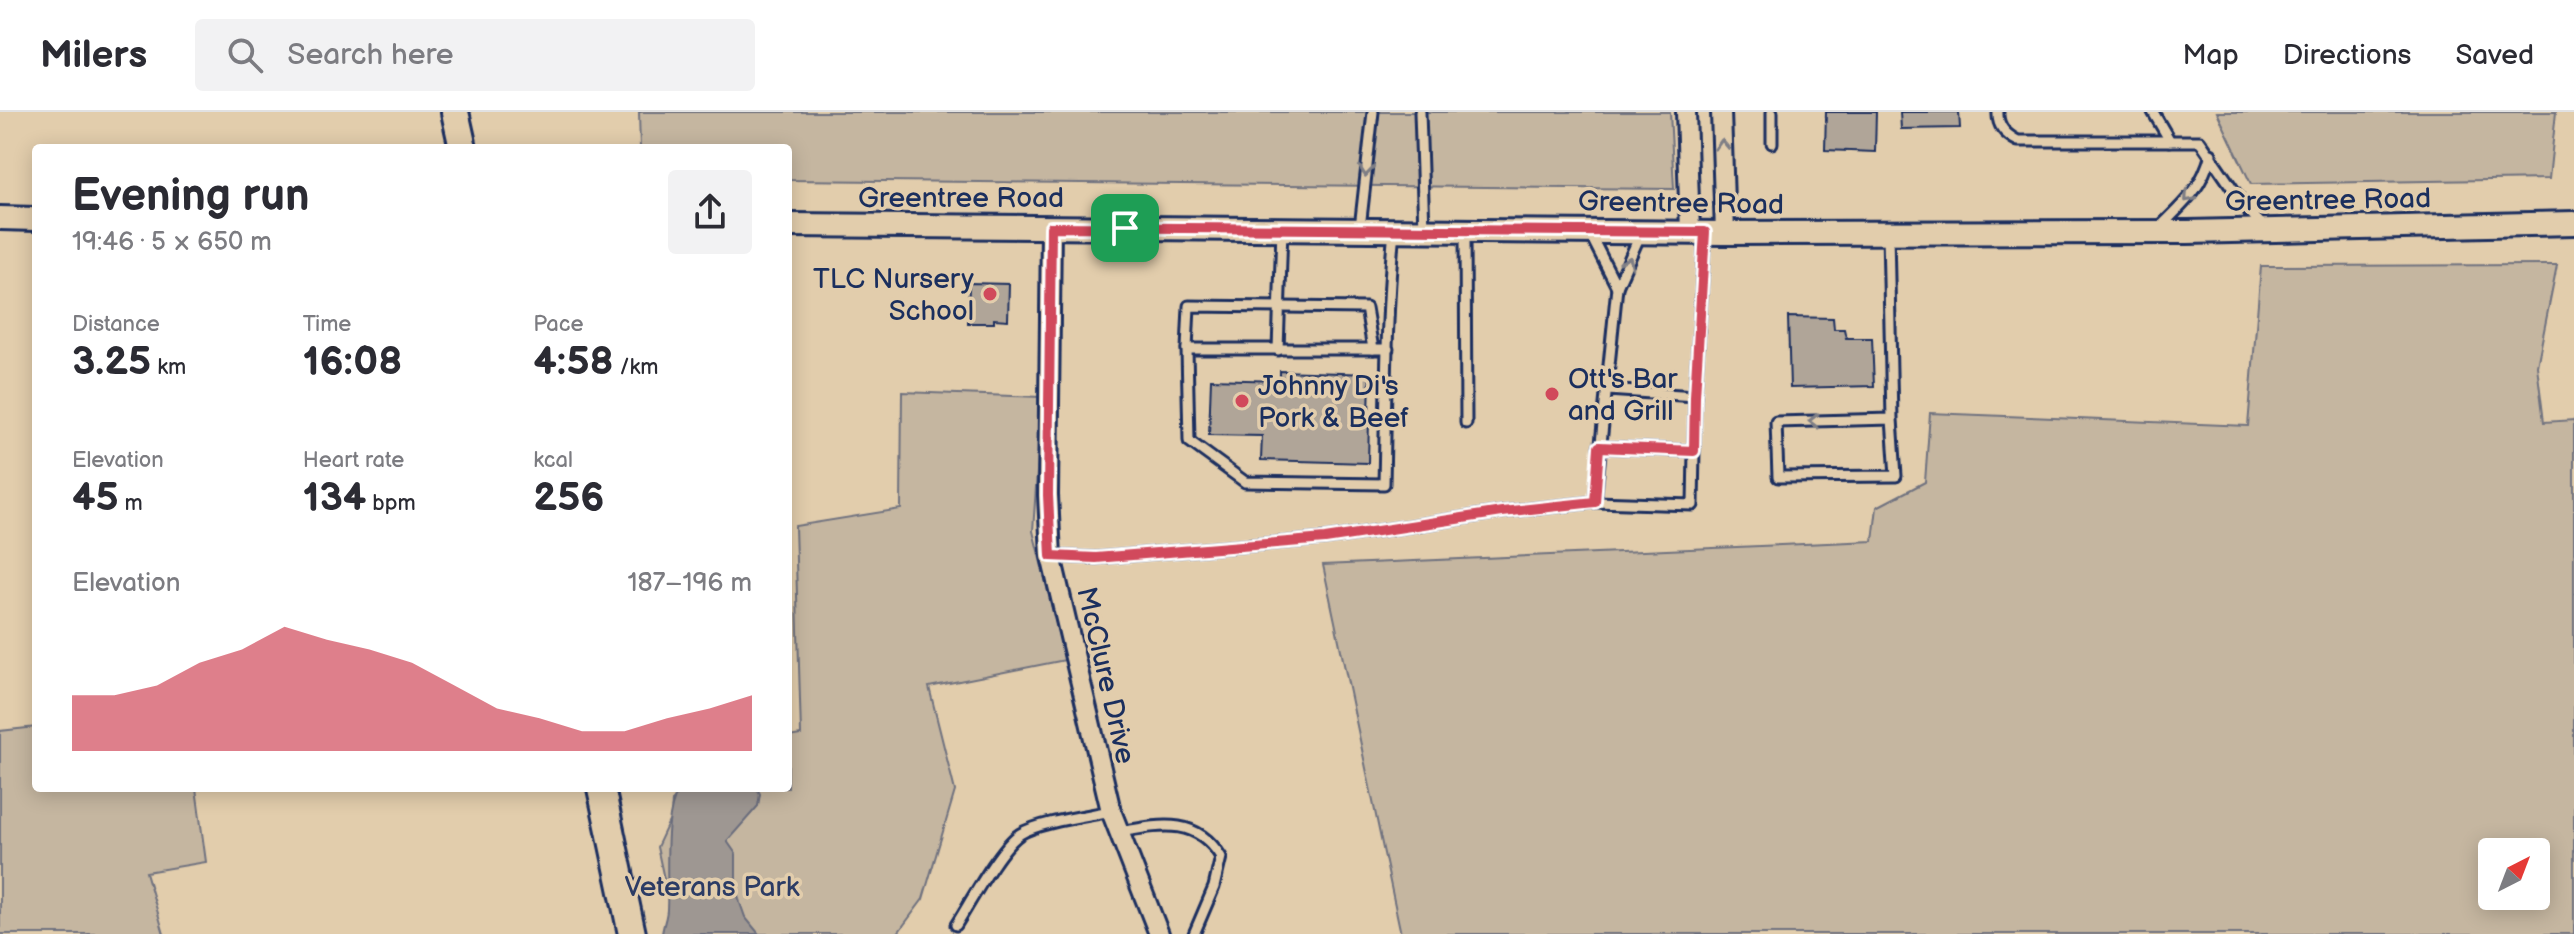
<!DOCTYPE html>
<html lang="en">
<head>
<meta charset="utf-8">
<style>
  :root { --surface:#fff; --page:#f2f2f3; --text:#2b2b33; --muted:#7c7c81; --line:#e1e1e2; --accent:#d1495b }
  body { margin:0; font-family:"Balsamiq Sans",sans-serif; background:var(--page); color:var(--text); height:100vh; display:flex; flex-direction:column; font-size:30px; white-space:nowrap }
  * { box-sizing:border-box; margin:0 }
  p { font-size:26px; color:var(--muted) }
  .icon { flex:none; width:44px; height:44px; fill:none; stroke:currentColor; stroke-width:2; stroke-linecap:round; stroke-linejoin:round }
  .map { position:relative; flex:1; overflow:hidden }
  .sheet { position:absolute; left:32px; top:32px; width:760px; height:648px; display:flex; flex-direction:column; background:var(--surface); border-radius:8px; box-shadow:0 4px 20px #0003 }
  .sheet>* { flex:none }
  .needle { width:52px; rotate:42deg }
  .fabs { position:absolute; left:2478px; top:726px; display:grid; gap:16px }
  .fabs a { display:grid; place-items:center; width:72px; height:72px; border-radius:8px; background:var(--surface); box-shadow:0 4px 20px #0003; font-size:40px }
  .pin { position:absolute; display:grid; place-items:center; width:68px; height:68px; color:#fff; margin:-34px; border-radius:16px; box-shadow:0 4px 12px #0006 }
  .round { display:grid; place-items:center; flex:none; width:84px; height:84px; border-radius:8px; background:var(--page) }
  .head { display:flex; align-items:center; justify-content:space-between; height:136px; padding:0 40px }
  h1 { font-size:44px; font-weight:800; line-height:60px }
  .figures { display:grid; grid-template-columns:repeat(3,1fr); gap:12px; height:136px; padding:8px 40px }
  .figures div { display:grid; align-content:center }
  .figures b { font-size:40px; font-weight:800 }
  .figures small { font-size:22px; font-weight:400 }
  .figures p { font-size:22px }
  .chart { height:224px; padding:16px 40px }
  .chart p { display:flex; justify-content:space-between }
  .chart svg { width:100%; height:144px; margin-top:8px; fill:var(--accent); opacity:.7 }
  header { display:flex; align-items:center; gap:48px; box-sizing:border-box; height:112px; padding:0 40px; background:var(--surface); border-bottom:2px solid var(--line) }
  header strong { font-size:38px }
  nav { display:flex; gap:44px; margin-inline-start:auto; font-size:28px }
  .search { width:560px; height:72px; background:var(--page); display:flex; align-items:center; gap:20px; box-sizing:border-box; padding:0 28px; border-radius:8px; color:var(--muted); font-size:30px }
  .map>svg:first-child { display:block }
  .green { fill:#c5b6a0; stroke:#70727f; stroke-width:2; fill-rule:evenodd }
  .water { fill:#9e9792; stroke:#6a6d7d; stroke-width:2 }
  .building { fill:#b0a598; stroke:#1b2f5e; stroke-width:2 }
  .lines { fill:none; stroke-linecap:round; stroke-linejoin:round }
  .service-casing { stroke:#1b2f5e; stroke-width:15 }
  .minor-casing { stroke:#1b2f5e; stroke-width:24 }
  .tertiary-casing { stroke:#1b2f5e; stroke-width:28 }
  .secondary-casing { stroke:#1b2f5e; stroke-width:32 }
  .service { stroke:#e2cdac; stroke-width:9 }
  .minor { stroke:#e2cdac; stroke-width:18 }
  .tertiary { stroke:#e2cdac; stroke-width:22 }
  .secondary { stroke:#e2cdac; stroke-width:26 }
  .oneway { stroke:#7e7e85 }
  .route-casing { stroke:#fff; stroke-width:16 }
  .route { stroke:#d1495b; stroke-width:10 }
  .poi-dot { fill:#d1495b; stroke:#e2cdac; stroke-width:3 }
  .labels { text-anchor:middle; stroke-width:7; stroke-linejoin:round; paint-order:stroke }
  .street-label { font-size:28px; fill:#1b2f5e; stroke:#e2cdac }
  .poi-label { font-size:28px; fill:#1b2f5e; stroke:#e2cdac; text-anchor:start }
  .park-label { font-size:28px; fill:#2c3c65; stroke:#e2cdac }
</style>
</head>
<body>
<header>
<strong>Milers</strong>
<div class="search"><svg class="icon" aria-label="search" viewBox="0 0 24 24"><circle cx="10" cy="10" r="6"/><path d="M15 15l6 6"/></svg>Search here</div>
<nav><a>Map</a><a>Directions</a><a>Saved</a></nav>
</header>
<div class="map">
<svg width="2574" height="822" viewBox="0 0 2574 822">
  <rect width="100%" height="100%" fill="#e2cdac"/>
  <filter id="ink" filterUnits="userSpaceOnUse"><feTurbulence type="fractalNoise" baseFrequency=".0125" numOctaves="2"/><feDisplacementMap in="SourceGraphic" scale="16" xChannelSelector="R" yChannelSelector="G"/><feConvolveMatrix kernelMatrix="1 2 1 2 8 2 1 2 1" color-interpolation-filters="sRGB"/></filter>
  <g filter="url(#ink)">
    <g class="green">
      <polygon points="639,0 1670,0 1674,77 788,68 788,36 640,36"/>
      <polygon points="2217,0 2556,0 2549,67 2251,72"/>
      <path d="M2557,153l-20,101 7,56 30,-2v514h-1173l-78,-369 550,-24 4,-34 48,-25 5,-69 318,13 13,-160zM2492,740h44v44h-44z"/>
      <polygon points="902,280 1042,285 1033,419 1065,548 929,575 955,679 923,787 897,822 676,822 657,735 671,705 672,689 686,676 788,676 788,625 801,623 795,414 901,397"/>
      <polygon points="36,615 36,676 196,676 206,750 146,760 164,822 0,822 0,619"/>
    </g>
    <path class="water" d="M679,676h78l3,6 -2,12 -31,35 9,13v34l4,15 5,14 14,17h-97c1,-9 5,-17 5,-25 2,-35 -5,-91 12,-121z"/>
    <g class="building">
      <polygon points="1826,0 1876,0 1875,40 1825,38"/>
      <polygon points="1900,0 1959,0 1960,16 1901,17"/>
      <polygon points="969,171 1009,172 1008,208 994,207 994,211 968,211"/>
      <polygon points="1788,205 1833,206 1834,217 1844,217 1846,226 1872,226 1874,274 1790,276"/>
      <polygon points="1280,259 1370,262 1368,351 1261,348 1262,324 1209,323 1211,267 1280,269"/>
    </g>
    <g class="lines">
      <defs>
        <g id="service">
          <polyline points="1420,0 1424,118"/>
          <polyline points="1772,0 1772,31"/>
          <path d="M1998,0c-1,14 8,23 20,29h182l46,67 19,20"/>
          <polyline points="2153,0 2170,29"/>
          <polyline points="1360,116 1373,0"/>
          <path d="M2159,116c26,-26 42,-38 52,-74"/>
          <polyline points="1465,118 1466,311"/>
          <polyline points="1888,121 1892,307 1896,364 1778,365 1776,310 1892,307"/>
          <polyline points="1590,122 1617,175 1640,123"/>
          <polyline points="1617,175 1595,390 1693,393 1695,284 1705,120"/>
          <polyline points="1187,237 1189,194 1366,196 1373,237"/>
          <path d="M1388,237h-201l2,92 56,41 139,2c2,-85 2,-170 10,-254"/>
          <polyline points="1278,238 1282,117"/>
          <polyline points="1607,278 1695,284"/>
          <polyline points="1599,335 1694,339"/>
          <polyline points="1051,444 1096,446 1325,427 1502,400 1595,390"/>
          <path d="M1119,720c41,-7 77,-16 102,25l-7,30 -20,47"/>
          <path d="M956,813c14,-22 44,-78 64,-91 19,-12 68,-18 91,-23"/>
        </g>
        <g id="minor">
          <polyline points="1686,0 1690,120"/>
          <polyline points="1721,0 1725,121"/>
          <polyline points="1051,115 1048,383 1051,444 1111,699 1159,822"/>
        </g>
        <g id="tertiary">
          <polyline points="0,106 36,107"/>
          <polyline points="788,113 1725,121 2188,120 2574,111"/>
        </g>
        <g id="secondary">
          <polyline points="455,0 463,36"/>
          <polyline points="601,676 632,822"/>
        </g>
      </defs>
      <use href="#service" class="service-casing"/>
      <use href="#minor" class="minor-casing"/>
      <use href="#tertiary" class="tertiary-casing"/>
      <use href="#secondary" class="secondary-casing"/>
      <use href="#service" class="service"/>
      <use href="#minor" class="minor"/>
      <use href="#tertiary" class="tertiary"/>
      <use href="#secondary" class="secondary"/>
    </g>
    <defs><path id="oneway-chevron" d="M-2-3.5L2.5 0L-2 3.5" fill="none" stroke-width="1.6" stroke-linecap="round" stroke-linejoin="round" transform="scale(2)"/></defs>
    <g class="oneway">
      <use href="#oneway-chevron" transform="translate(1722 33) rotate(-92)"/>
      <use href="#oneway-chevron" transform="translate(1366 59) rotate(96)"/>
      <use href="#oneway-chevron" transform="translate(2189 85) rotate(131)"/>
      <use href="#oneway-chevron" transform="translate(1628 150) rotate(-66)"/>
      <use href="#oneway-chevron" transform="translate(1814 309) rotate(179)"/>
    </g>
  </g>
  <g class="lines" filter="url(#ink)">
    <defs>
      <polygon id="route" points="1051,115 1705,120 1695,284 1694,339 1599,335 1595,390 1502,400 1325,427 1096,446 1051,444 1048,383"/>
    </defs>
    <use href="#route" class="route-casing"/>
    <use href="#route" class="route"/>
  </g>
  <g class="poi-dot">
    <circle cx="990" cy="182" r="8"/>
    <circle cx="1552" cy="282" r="8"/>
    <circle cx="1242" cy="289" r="8"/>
  </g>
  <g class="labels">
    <g class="street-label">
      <text x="961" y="95">Greentree Road</text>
      <text transform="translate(2328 87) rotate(-1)" y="10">Greentree Road</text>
      <text transform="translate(1681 90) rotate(1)" y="10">Greentree Road</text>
      <text transform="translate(1107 563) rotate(77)" y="10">McClure Drive</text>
    </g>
    <g class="poi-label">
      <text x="974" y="176" text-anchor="end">TLC Nursery<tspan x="974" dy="32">School</tspan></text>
      <text x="1568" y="276">Ott's Bar<tspan x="1568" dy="32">and Grill</tspan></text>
      <text x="1258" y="283">Johnny Di's<tspan x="1258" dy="32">Pork &amp; Beef</tspan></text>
    </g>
    <g class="park-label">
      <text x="712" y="784">Veterans Park</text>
    </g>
  </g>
</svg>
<div class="fabs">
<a><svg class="needle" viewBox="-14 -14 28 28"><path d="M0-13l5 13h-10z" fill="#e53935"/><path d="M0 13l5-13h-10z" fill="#7c7c81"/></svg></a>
</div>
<div class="pin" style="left:1125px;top:116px;background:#1e9e55"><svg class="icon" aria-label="arrive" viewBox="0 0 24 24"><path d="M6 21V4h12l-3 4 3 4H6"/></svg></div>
<section class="sheet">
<div class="head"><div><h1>Evening run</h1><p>19:46 · 5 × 650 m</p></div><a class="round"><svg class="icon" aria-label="share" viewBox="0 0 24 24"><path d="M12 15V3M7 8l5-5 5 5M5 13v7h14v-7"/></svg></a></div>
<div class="figures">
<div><p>Distance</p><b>3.25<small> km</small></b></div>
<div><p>Time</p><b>16:08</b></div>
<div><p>Pace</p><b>4:58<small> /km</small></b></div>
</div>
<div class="figures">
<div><p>Elevation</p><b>45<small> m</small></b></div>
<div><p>Heart rate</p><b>134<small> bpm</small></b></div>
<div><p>kcal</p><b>256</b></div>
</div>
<div class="chart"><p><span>Elevation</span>187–196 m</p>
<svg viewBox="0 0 160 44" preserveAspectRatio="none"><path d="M0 44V27L10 27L20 24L30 17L40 13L50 6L60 10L70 13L80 17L90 24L100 31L110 34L120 38L130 38L140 34L150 31L160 27V44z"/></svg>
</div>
</section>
</div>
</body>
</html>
